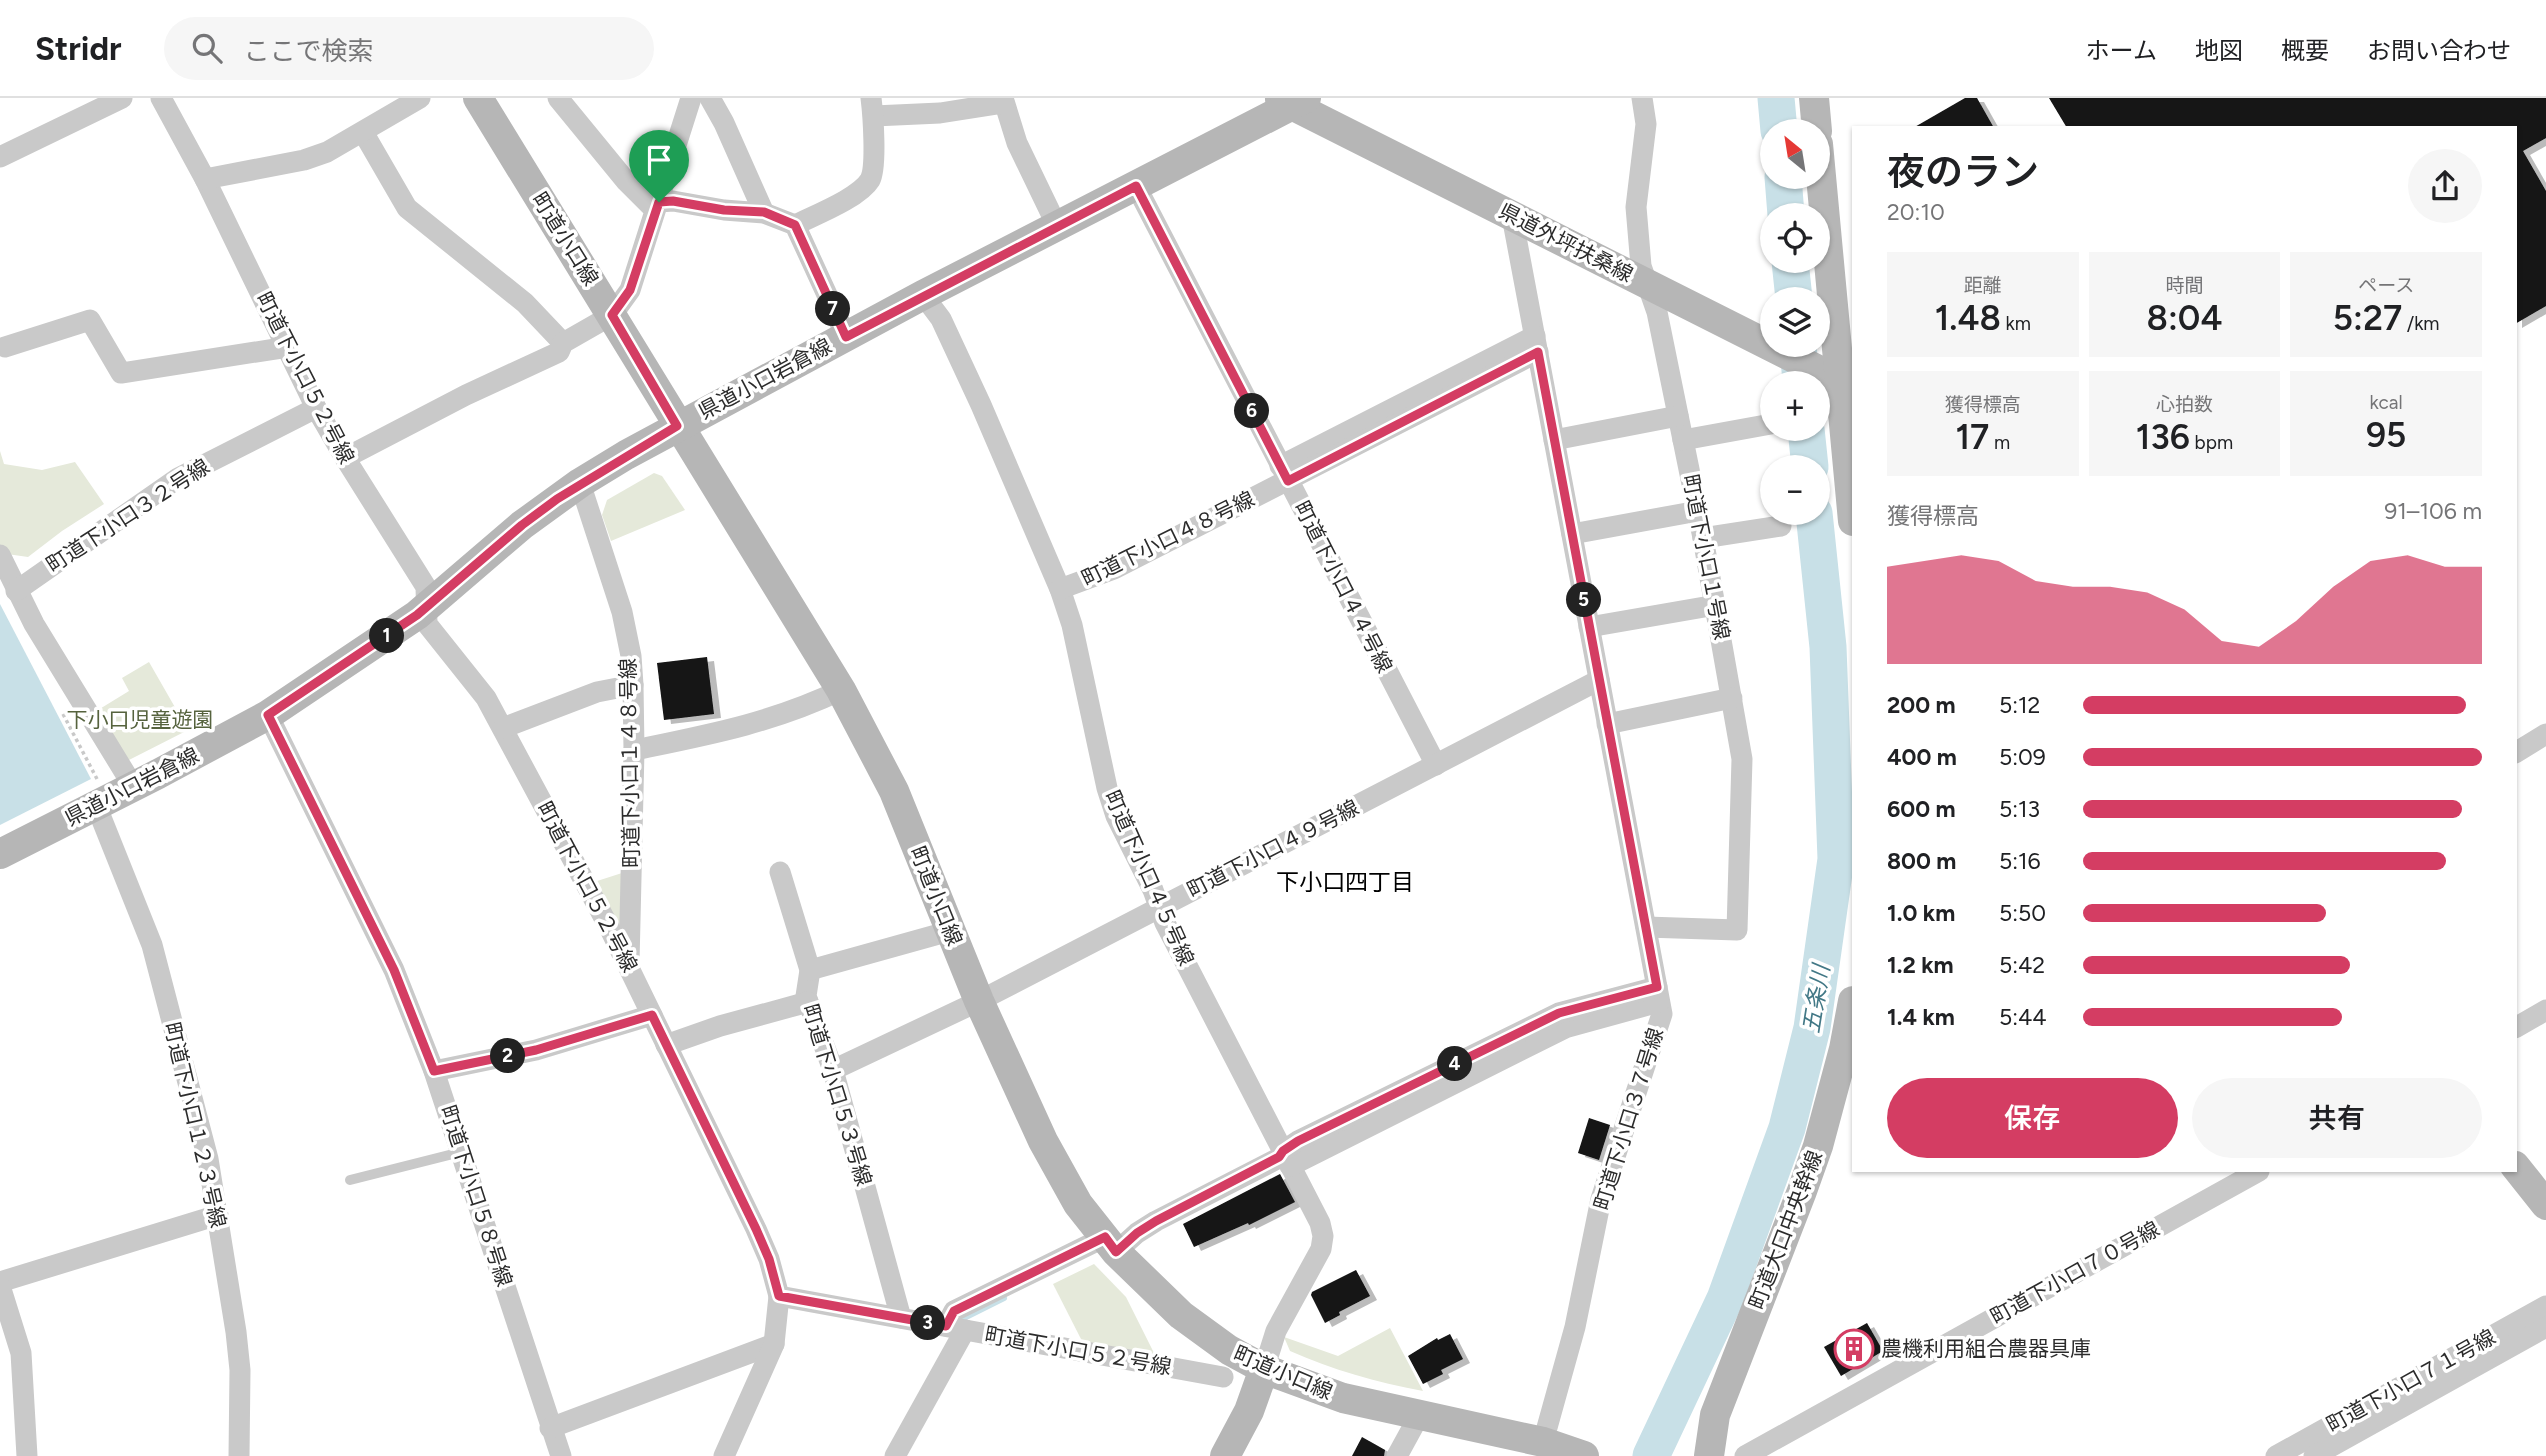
<!DOCTYPE html>
<html lang="ja">
<head>
<meta charset="utf-8">
<style>
  :root { --surface:#fff; --page:#f6f6f6; --text:#202124; --muted:#757577; --line:#e0e0e0; --accent:#d43d63 }
  body { margin:0; font-family:Figtree,"Noto Sans JP",sans-serif; background:var(--page); color:var(--text); height:100vh; display:flex; flex-direction:column; font-size:26px; white-space:nowrap }
  * { box-sizing:border-box; margin:0 }
  p { font-size:23px; color:var(--muted) }
  .icon { flex:none; width:38px; height:38px; fill:none; stroke:currentColor; stroke-width:2; stroke-linecap:round; stroke-linejoin:round }
  .map { position:relative; flex:1; overflow:hidden }
  .panel { position:absolute; left:1852px; top:28px; width:665px; height:1046px; display:flex; flex-direction:column; background:var(--surface); border-radius:0px; box-shadow:0 2px 5px #0004 }
  .panel>* { flex:none }
  .needle { width:46px; rotate:330deg }
  .controls { position:absolute; left:1760px; top:21px; display:grid; gap:14px }
  .controls a { display:grid; place-items:center; width:70px; height:70px; border-radius:50%; background:var(--surface); box-shadow:0 2px 5px #0004; font-size:35px }
  .pin { position:absolute; display:grid; place-items:center; width:60px; height:60px; color:#fff; margin:-72px -30px; border-radius:50% 50% 50% 0; rotate:-45deg; box-shadow:0 0 7px #0007 }
  .pin .icon { rotate:45deg }
  .km { position:absolute; width:35px; height:35px; margin:-18px; border-radius:50%; background:#222; color:#fff; font-size:19px; line-height:35px; text-align:center }
  .round { display:grid; place-items:center; flex:none; width:74px; height:74px; border-radius:37px; background:var(--page) }
  .head { display:flex; align-items:center; justify-content:space-between; height:119px; padding:0 35px }
  h1 { font-size:38px; font-weight:600; line-height:52px }
  .stats { display:grid; grid-template-columns:repeat(3,1fr); gap:10px; height:119px; padding:7px 35px }
  .stats div { display:grid; align-content:center; border-radius:0px; background:var(--page); text-align:center }
  .stats b { font-size:35px; font-weight:600 }
  .stats small { font-size:19px; font-weight:400 }
  .stats p { font-size:19px }
  .chart { height:196px; padding:14px 35px }
  .chart p { display:flex; justify-content:space-between }
  .chart svg { width:100%; height:126px; margin-top:7px; fill:var(--accent); opacity:.7 }
  .cta { display:flex; gap:14px; margin-top:auto; padding:14px 35px }
  .cta a { flex:1; height:80px; border-radius:42px; background:var(--accent); color:#fff; font-size:28px; font-weight:600; line-height:80px; text-align:center }
  .cta a+a { background:var(--page); color:var(--text) }
  ul { padding:0 35px; list-style:none; font-size:23px }
  li { display:grid; grid-template-columns:112px 84px 1fr; align-items:center; height:52px }
  li i { height:18px; border-radius:9px; background:var(--accent) }
  header { display:flex; align-items:center; gap:42px; box-sizing:border-box; height:98px; padding:0 35px; background:var(--surface); border-bottom:2px solid var(--line) }
  header strong { font-size:33px }
  nav { display:flex; gap:38px; margin-inline-start:auto; font-size:24px }
  .search { width:490px; height:63px; background:var(--page); display:flex; align-items:center; gap:18px; box-sizing:border-box; padding:0 24px; border-radius:38px; color:var(--muted); font-size:26px }
  .map>svg:first-child { display:block }
  .green { fill:#e5e9da }
  .water { fill:#c8e0e7 }
  .lines { fill:none; stroke-linecap:round; stroke-linejoin:round }
  .stream { stroke:#c8e0e7; stroke-width:6 }
  .river { stroke:#c8e0e7; stroke-width:37 }
  .building { fill:#131313; filter:url(#shadow) }
  .path { stroke:#c9c9c9; stroke-width:3.5; stroke-dasharray:3.5 3.5; stroke-linecap:butt }
  .lane { stroke:#c9c9c9; stroke-width:10 }
  .street { stroke:#c9c9c9; stroke-width:21 }
  .secondary { stroke:#b6b6b6; stroke-width:30 }
  .route-casing { stroke:#fff; stroke-width:14 }
  .route { stroke:#d43d63; stroke-width:9 }
  .labels { text-anchor:middle; stroke-width:7; stroke-linejoin:round; paint-order:stroke }
  .street-label { font-size:21px; fill:#2c2c2c; stroke:#fff }
  .park-label { font-size:21px; fill:#56633e; stroke:#fff }
  .poi-label { font-size:21px; fill:#2c2c2c; stroke:#fff; text-anchor:start }
  .neighbourhood-label { font-size:23px; fill:#000; stroke:#fff }
  .water-label { font-size:23px; font-style:italic; fill:#427886; stroke:#fff }
</style>
</head>
<body>
<header>
<strong>Stridr</strong>
<div class="search"><svg class="icon" aria-label="search" viewBox="0 0 24 24"><circle cx="10" cy="10" r="6"/><path d="M15 15l6 6"/></svg>ここで検索</div>
<nav><a>ホーム</a><a>地図</a><a>概要</a><a>お問い合わせ</a></nav>
</header>
<div class="map">
<svg width="2546" height="1358" viewBox="0 0 2546 1358">
  <defs>
    <filter id="shadow"><feDropShadow dx="7" dy="4" stdDeviation="0" flood-color="#0004"/></filter>
  </defs>
  <rect width="100%" height="100%" fill="#fff"/>
  <g class="green">
    <polygon points="0,353 4,366 42,372 75,364 104,406 62,433 28,459 0,455"/>
    <polygon points="654,375 662,378 685,412 611,443 602,417 607,402"/>
    <polygon points="149,564 188,632 127,663 98,612 129,593 122,580"/>
    <polygon points="622,775 620,828 617,828 594,784"/>
    <polygon points="1094,1166 1126,1199 1155,1257 1082,1243 1053,1186"/>
    <path d="M1390,1230l33,63c-47,-9 -90,-21 -133,-40l-6,-14 54,19z"/>
  </g>
  <polygon class="water" points="0,506 91,681 0,727"/>
  <g class="lines">
    <polyline class="stream" points="961,1227 964,1220 1004,1200"/>
    <g class="river">
      <polyline points="1776,0 1779,33"/>
      <polyline points="1783,79 1786,117"/>
      <polyline points="1790,163 1794,201"/>
      <polyline points="1798,247 1801,285"/>
      <polyline points="1806,331 1810,369"/>
      <polyline points="1651,1358 1725,1201 1787,1030 1812,930 1836,761 1828,549 1814,415"/>
    </g>
  </g>
  <g class="building">
    <polygon points="1965,0 1977,0 1994,30 1913,30"/>
    <polygon points="2049,0 2546,0 2546,40 2523,53 2546,93 2546,208 2515,226 2515,30 2067,30"/>
    <polygon points="707,559 714,616 664,622 657,565"/>
    <polygon points="1589,1020 1610,1027 1599,1062 1578,1055"/>
    <polygon points="1280,1076 1295,1104 1249,1127 1248,1125 1194,1149 1183,1126"/>
    <polygon points="1356,1172 1370,1198 1339,1214 1340,1217 1325,1225 1311,1197 1312,1194"/>
    <polygon points="1867,1225 1883,1253 1841,1278 1824,1249"/>
    <polygon points="1450,1236 1463,1261 1441,1272 1443,1276 1423,1286 1408,1258 1437,1240 1438,1242"/>
    <polygon points="1362,1339 1385,1352 1384,1358 1352,1358"/>
  </g>
  <g class="lines">
    <polyline class="path" points="63,616 97,681"/>
    <polyline class="lane" points="350,1082 461,1054"/>
    <g class="street">
      <polyline points="161,0 205,81 316,310 345,360 426,489 427,526 486,600 609,829 756,1131 769,1161 779,1198 1223,1279"/>
      <polyline points="558,0 626,83 650,107 659,104 673,103 724,112 764,115 795,127 846,238"/>
      <polyline points="710,0 724,25 764,115"/>
      <polyline points="1003,0 1017,45 1057,128"/>
      <polyline points="1642,0 1646,26 1636,109 1641,168 1657,214 1703,440 1742,661 1737,832 1646,829"/>
      <polyline points="874,18 940,15 1004,5"/>
      <polyline points="363,34 407,110 525,205 563,245"/>
      <polyline points="0,59 122,0"/>
      <polyline points="205,81 304,62 327,54 420,0"/>
      <polyline points="1136,88 1436,667"/>
      <polyline points="1512,118 1662,916 1601,1101 1575,1229 1543,1344"/>
      <path d="M795,127c20,-10 64,-27 75,-45 7,-13 3,-66 1,-82"/>
      <polyline points="923,197 941,221 981,307 1060,491 1072,527 1107,690 1116,718 1153,792 1165,825 1320,1125 1323,1138 1321,1151 1276,1233 1264,1271"/>
      <polyline points="5,249 90,222 121,275 288,249"/>
      <polyline points="1554,342 1678,318"/>
      <polyline points="1683,342 1771,326"/>
      <polyline points="345,360 466,297 559,254 563,245 612,217 630,192 691,0"/>
      <polyline points="1280,368 1535,238"/>
      <polyline points="580,385 622,514 631,558 633,587 634,652 629,865"/>
      <polyline points="1572,436 1698,413"/>
      <polyline points="1703,440 1781,428"/>
      <polyline points="0,457 34,526 133,688"/>
      <polyline points="1060,491 1114,471 1538,254"/>
      <polyline points="16,493 178,380 316,310"/>
      <polyline points="1589,529 1716,507"/>
      <polyline points="268,617 394,872 434,973 561,1358"/>
      <polyline points="1607,626 1732,600"/>
      <polyline points="503,630 597,594 633,587"/>
      <path d="M634,652c73,-15 138,-27 207,-60"/>
      <polyline points="2515,655 2546,636"/>
      <polyline points="96,707 152,847 208,1061 236,1234 240,1272 239,1358"/>
      <polyline points="780,774 810,872 806,898 833,972 901,1220"/>
      <polyline points="810,872 950,833"/>
      <polyline points="2515,930 2546,912"/>
      <polyline points="666,947 720,928 808,904"/>
      <polyline points="833,972 979,903 1599,582"/>
      <polyline points="434,973 536,952 652,917"/>
      <polyline points="1290,1068 1565,930 1659,904"/>
      <polyline points="1116,1154 1137,1135 1156,1123 1279,1060 1283,1053 1298,1043 1559,915 1657,889"/>
      <polyline points="0,1184 218,1117"/>
      <polyline points="0,1188 21,1255 27,1358"/>
      <polyline points="946,1228 954,1213 1105,1139"/>
      <polyline points="550,1330 774,1246"/>
      <polyline points="724,1358 774,1246 779,1198"/>
      <polyline points="895,1358 965,1232"/>
      <polyline points="1397,1358 1420,1316"/>
      <polyline points="1745,1358 2259,1073"/>
      <polyline points="2276,1358 2546,1208"/>
      <polyline points="2314,1358 2546,1229"/>
    </g>
    <g class="secondary">
      <polyline points="478,0 841,592 894,693 979,903 1043,1043 1078,1106 1116,1154 1181,1217 1229,1252 1264,1271 1343,1300 1543,1344 1584,1358"/>
      <polyline points="1814,0 1817,33"/>
      <polyline points="1280,1 1822,274 1853,293"/>
      <polyline points="1818,46 1853,423"/>
      <polyline points="0,756 158,676 268,617 417,517 522,427 580,385 626,357 923,197 1306,0"/>
      <polyline points="2515,1068 2546,1107"/>
      <polyline points="1225,1358 1249,1313 1264,1271"/>
      <polyline points="1709,1358 1715,1317 1802,1093 1818,1048 1844,951 1853,903"/>
    </g>
  </g>
  <g class="lines">
    <defs>
      <polygon id="route" points="1136,88 1288,383 1538,254 1657,889 1559,915 1298,1043 1283,1053 1279,1059 1156,1123 1137,1135 1116,1154 1105,1139 954,1213 946,1228 779,1198 769,1161 756,1131 652,917 536,952 434,973 394,872 268,617 417,517 522,427 557,401 677,328 612,217 630,192 659,104 673,103 724,112 764,114 795,127 846,239"/>
    </defs>
    <use href="#route" class="route-casing"/>
    <use href="#route" class="route"/>
  </g>
  <defs>
    <symbol id="building-ring" viewBox="-11 -11 22 22"><circle r="9.5" fill="#fff" stroke="#d43d63" stroke-width="1.5"/><path d="M-4-6H4V6H1V3H-1V6H-4ZM-2.5-4.3h1.7v1.8h-1.7ZM.8-4.3h1.7v1.8H.8ZM-2.5-1h1.7V.8h-1.7ZM.8-1h1.7V.8H.8Z" fill="#d43d63"/></symbol>
  </defs>
  <g fill-rule="evenodd">
    <use href="#building-ring" x="1832" y="1229" width="44" height="44"/>
  </g>
  <g class="labels">
    <g class="street-label">
      <text transform="translate(565 141) rotate(58)" y="7">町道小口線</text>
      <text transform="translate(1566 145) rotate(27)" y="7">県道外坪扶桑線</text>
      <text transform="translate(305 280) rotate(63)" y="7">町道下小口５２号線</text>
      <text transform="translate(765 281) rotate(-28)" y="7">県道小口岩倉線</text>
      <text transform="translate(128 418) rotate(-33)" y="7">町道下小口３２号線</text>
      <text transform="translate(1168 441) rotate(-26)" y="7">町道下小口４８号線</text>
      <text transform="translate(1706 459) rotate(79)" y="7">町道下小口１号線</text>
      <text transform="translate(1343 489) rotate(63)" y="7">町道下小口４４号線</text>
      <text transform="translate(630 665) rotate(-91)" y="7">町道下小口１４８号線</text>
      <text transform="translate(132 689) rotate(-27)" y="7">県道小口岩倉線</text>
      <text transform="translate(1273 751) rotate(-27)" y="7">町道下小口４９号線</text>
      <text transform="translate(1149 780) rotate(66)" y="7">町道下小口４５号線</text>
      <text transform="translate(587 789) rotate(62)" y="7">町道下小口５２号線</text>
      <text transform="translate(936 798) rotate(68)" y="7">町道小口線</text>
      <text transform="translate(837 997) rotate(73)" y="7">町道下小口５３号線</text>
      <text transform="translate(1629 1021) rotate(-73)" y="7">町道下小口３７号線</text>
      <text transform="translate(195 1027) rotate(77)" y="7">町道下小口１２３号線</text>
      <text transform="translate(476 1098) rotate(72)" y="7">町道下小口５８号線</text>
      <text transform="translate(1786 1132) rotate(-69)" y="7">町道大口中央幹線</text>
      <text transform="translate(2075 1175) rotate(-29)" y="7">町道下小口７０号線</text>
      <text transform="translate(1078 1253) rotate(10)" y="7">町道下小口５２号線</text>
      <text transform="translate(1283 1275) rotate(23)" y="7">町道小口線</text>
      <text transform="translate(2411 1283) rotate(-29)" y="7">町道下小口７１号線</text>
    </g>
    <g class="park-label">
      <text x="140" y="629">下小口児童遊園</text>
    </g>
    <g class="poi-label">
      <text x="1881" y="1258">農機利用組合農器具庫</text>
    </g>
    <g class="neighbourhood-label">
      <text x="1345" y="792">下小口四丁目</text>
    </g>
    <g class="water-label">
      <text transform="translate(1816 901) rotate(-81)" y="8">五条川</text>
    </g>
  </g>
</svg>
<div class="controls">
<a><svg class="needle" viewBox="-14 -14 28 28"><path d="M0-13l5 13h-10z" fill="#e53935"/><path d="M0 13l5-13h-10z" fill="#757577"/></svg></a>
<a><svg class="icon" aria-label="locate" viewBox="0 0 24 24"><circle cx="12" cy="12" r="6"/><path d="M12 2v4M12 18v4M2 12h4M18 12h4"/></svg></a>
<a><svg class="icon" aria-label="layers" viewBox="0 0 24 24"><path d="M12 4l9 5-9 5-9-5zM3 14l9 5 9-5"/></svg></a>
<a>+</a>
<a>−</a>
</div>
<div class="pin" style="left:659px;top:104px;background:#1e9e55"><svg class="icon" aria-label="arrive" viewBox="0 0 24 24"><path d="M6 21V4h12l-3 4 3 4H6"/></svg></div>
<b class="km" style="left:387px;top:538px">1</b>
<b class="km" style="left:508px;top:958px">2</b>
<b class="km" style="left:928px;top:1225px">3</b>
<b class="km" style="left:1455px;top:966px">4</b>
<b class="km" style="left:1584px;top:502px">5</b>
<b class="km" style="left:1252px;top:313px">6</b>
<b class="km" style="left:833px;top:211px">7</b>
<section class="panel">
<div class="head"><div><h1>夜のラン</h1><p>20:10</p></div><a class="round"><svg class="icon" aria-label="share" viewBox="0 0 24 24"><path d="M12 15V3M7 8l5-5 5 5M5 13v7h14v-7"/></svg></a></div>
<div class="stats">
<div><p>距離</p><b>1.48<small> km</small></b></div>
<div><p>時間</p><b>8:04</b></div>
<div><p>ペース</p><b>5:27<small> /km</small></b></div>
</div>
<div class="stats">
<div><p>獲得標高</p><b>17<small> m</small></b></div>
<div><p>心拍数</p><b>136<small> bpm</small></b></div>
<div><p>kcal</p><b>95</b></div>
</div>
<div class="chart"><p><span>獲得標高</span>91–106 m</p>
<svg viewBox="0 0 160 44" preserveAspectRatio="none"><path d="M0 44V10L10 8L20 6L30 8L40 15L50 17L60 17L70 19L80 25L90 36L100 38L110 29L120 17L130 8L140 6L150 10L160 10V44z"/></svg>
</div>
<ul>
<li><b>200 m</b>5:12<i style="width:96%"></i></li>
<li><b>400 m</b>5:09<i style="width:100%"></i></li>
<li><b>600 m</b>5:13<i style="width:95%"></i></li>
<li><b>800 m</b>5:16<i style="width:91%"></i></li>
<li><b>1.0 km</b>5:50<i style="width:61%"></i></li>
<li><b>1.2 km</b>5:42<i style="width:67%"></i></li>
<li><b>1.4 km</b>5:44<i style="width:65%"></i></li>
</ul>
<div class="cta"><a>保存</a><a>共有</a></div>
</section>
</div>
</body>
</html>
